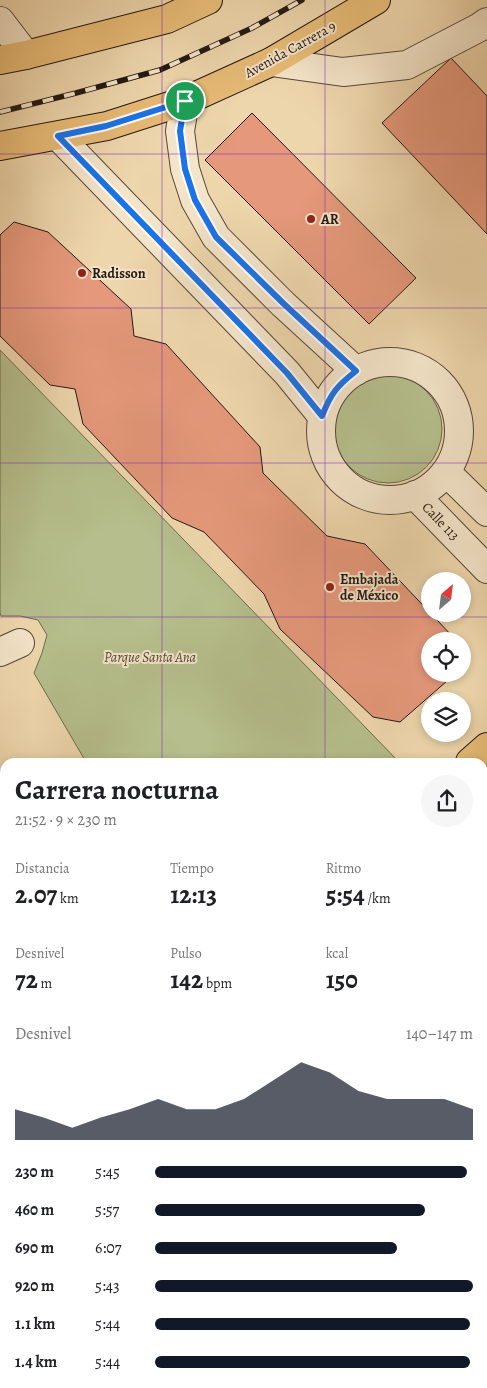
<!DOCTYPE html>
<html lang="es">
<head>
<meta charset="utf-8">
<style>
  :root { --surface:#fff; --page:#f6f6f6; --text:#202124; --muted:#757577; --accent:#111827 }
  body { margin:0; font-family:Alegreya,serif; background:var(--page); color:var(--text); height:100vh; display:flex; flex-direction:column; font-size:19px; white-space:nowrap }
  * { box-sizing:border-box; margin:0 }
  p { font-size:16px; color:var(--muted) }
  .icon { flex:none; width:28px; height:28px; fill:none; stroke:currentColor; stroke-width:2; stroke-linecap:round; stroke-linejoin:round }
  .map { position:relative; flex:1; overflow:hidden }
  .panel { position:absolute; left:0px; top:758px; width:488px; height:631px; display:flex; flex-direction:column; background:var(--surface); border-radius:15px 15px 0 0; box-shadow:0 2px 8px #0003 }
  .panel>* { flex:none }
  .needle { width:32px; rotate:28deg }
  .fabs { position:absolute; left:421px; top:572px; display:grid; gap:10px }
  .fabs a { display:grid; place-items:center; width:50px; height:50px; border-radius:50%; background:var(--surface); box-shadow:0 2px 8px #0003; font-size:25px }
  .pin { position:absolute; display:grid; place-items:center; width:42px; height:42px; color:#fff; margin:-21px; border:2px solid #fff; border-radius:50%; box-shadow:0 1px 5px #0007 }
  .round { display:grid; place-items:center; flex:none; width:52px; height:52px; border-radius:26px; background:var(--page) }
  .head { display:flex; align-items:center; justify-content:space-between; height:85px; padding:0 15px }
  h1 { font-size:28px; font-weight:700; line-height:38px }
  .stats { display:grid; grid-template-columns:repeat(3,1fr); gap:8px; height:85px; padding:5px 15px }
  .stats div { display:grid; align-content:center }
  .stats b { font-size:25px; font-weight:700 }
  .stats small { font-size:14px; font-weight:400 }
  .stats p { font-size:14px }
  .chart { height:140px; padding:10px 15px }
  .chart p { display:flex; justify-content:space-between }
  .chart svg { width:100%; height:90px; margin-top:5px; fill:var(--accent); opacity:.7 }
  ul { padding:0 15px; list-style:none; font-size:16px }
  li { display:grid; grid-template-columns:80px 60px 1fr; align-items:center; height:38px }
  li i { height:12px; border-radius:6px; background:var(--accent) }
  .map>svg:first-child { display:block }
  .green { fill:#b5be8c; stroke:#6c6b4f }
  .building { fill:#e5987b; stroke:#231812 }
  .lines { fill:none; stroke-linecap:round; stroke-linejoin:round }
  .minor-casing { stroke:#564838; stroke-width:30 }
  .major-casing { stroke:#231812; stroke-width:30 }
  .minor { stroke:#f4e4c9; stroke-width:28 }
  .major { stroke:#e7bb76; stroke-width:28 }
  .rail-casing { stroke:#231812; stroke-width:5.5 }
  .rail { stroke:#f4e4c9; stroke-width:4; stroke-dasharray:11; stroke-linecap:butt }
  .route-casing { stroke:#fff; stroke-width:10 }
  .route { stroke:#1a73e8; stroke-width:6 }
  .grid { fill:none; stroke:#7b2cbf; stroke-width:1; stroke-opacity:0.55 }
  .poi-dot { fill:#8f2418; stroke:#f4e4c9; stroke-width:2 }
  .labels { text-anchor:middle; stroke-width:4; stroke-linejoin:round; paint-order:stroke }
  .street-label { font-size:14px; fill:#231812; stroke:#f4e4c9 }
  .poi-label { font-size:14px; font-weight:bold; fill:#231812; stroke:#f4e4c9; text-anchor:start }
  .park-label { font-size:14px; font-style:italic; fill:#4f4a37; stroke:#f4e4c9 }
</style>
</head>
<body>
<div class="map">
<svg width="487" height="1388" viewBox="0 0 487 1388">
  <rect width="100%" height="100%" fill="#eed6ac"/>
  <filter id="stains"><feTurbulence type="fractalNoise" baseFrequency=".004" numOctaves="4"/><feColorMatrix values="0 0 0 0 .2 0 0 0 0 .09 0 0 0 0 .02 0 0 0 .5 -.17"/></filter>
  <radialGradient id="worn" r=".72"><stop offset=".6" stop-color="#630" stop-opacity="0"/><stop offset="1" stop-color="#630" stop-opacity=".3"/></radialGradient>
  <g class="green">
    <polygon points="0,350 399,762 86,762 34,673 42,653 47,635 38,620 20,616 1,616 0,613"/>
    <circle cx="388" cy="429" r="54"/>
  </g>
  <g class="building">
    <polygon points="451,58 487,96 487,234 382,123"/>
    <polygon points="252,113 416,278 369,324 205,160"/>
    <polygon points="14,222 48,232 131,309 134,336 166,344 260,447 263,473 327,536 365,544 454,638 455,641 430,641 430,674 455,674 400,722 373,717 280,629 264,594 204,532 172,518 83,424 75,389 50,385 0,336 0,235"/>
    <polygon points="0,956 1,958 5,957 5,1033 0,1036"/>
    <polygon points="487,1373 487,1388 474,1388 478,1384 482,1384 482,1378"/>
  </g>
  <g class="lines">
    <defs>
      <g id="minor">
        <polyline points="0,21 26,55"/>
        <polyline points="271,62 343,72 407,65 480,27 487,22"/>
        <polyline points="185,101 180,131 185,169 195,200 216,237 283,304 356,371"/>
        <polyline points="58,136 287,373 322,416"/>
        <circle cx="390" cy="431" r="69"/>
        <polyline points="446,472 487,512"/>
        <polyline points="415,495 487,569"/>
        <polyline points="0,652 20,643"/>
        <polyline points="0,883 5,890"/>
        <polyline points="482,1001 487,997"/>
        <polyline points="482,1036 487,1040"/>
        <polyline points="245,1384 249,1388"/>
        <polyline points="83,1388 87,1384"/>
      </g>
      <g id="major">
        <polyline points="0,60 26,55 167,19 208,0"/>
        <polyline points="0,146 107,126 185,101 271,62 376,0"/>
        <polyline points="470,762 487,747"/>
        <polyline points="482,914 487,910"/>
        <polyline points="0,1146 5,1142"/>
        <polyline points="3,1388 7,1384"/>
      </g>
    </defs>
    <use href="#minor" class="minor-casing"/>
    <use href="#major" class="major-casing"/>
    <use href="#minor" class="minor"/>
    <use href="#major" class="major"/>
    <defs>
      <polyline id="rail" points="0,112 76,93 160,70 252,28 302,0"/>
    </defs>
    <use href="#rail" class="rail-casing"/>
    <use href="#rail" class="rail"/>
  </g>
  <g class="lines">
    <defs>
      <path id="route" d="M185,101l-5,30 5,38 10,31 21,37 68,67 72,67c-19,15 -25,22 -34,45l-35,-43 -229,-237 48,-10z"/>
    </defs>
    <use href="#route" class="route-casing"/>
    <use href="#route" class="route"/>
  </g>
  <path class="grid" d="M162,0v762M325,0v762M0,154h487M0,308h487M0,463h487M0,617h487M0,771h5M482,771h5M0,925h5M482,925h5M0,1080h5M482,1080h5M0,1234h5M482,1234h5M162,1384v4M325,1384v4"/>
  <g class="poi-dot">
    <circle cx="311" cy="219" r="5"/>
    <circle cx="82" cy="273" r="5"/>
    <circle cx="330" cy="587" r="5"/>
  </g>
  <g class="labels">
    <g class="street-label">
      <text transform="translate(290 49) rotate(-29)" y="5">Avenida Carrera 9</text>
      <text transform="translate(441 521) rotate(46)" y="5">Calle 113</text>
    </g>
    <g class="poi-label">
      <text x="321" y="224">AR</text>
      <text x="92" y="278">Radisson</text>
      <text x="340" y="584">Embajada<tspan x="340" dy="16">de México</tspan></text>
    </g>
    <g class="park-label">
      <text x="150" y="662">Parque Santa Ana</text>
    </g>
  </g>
  <rect width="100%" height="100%" filter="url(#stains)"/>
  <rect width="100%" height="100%" fill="url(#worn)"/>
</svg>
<div class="fabs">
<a><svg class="needle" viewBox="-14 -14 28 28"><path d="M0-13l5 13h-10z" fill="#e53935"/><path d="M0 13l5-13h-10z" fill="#757577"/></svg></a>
<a><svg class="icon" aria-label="locate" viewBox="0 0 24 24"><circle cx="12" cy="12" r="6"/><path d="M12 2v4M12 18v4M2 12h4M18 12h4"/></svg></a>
<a><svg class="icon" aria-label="layers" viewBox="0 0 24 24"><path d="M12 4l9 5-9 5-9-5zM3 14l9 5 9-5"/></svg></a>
</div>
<div class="pin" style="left:185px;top:101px;background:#1e9e55"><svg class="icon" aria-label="arrive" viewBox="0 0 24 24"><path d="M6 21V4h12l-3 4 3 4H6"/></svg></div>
<section class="panel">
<div class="head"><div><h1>Carrera nocturna</h1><p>21:52 · 9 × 230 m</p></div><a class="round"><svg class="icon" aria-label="share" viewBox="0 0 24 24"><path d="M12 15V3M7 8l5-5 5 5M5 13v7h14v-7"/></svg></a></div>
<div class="stats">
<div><p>Distancia</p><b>2.07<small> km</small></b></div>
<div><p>Tiempo</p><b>12:13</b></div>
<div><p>Ritmo</p><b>5:54<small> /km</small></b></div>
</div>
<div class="stats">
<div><p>Desnivel</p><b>72<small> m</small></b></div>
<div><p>Pulso</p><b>142<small> bpm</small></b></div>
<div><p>kcal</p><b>150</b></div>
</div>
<div class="chart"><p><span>Desnivel</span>140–147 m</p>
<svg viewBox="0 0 160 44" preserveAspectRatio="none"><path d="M0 44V29L10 33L20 38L30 33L40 29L50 24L60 29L70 29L80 24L90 15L100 6L110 11L120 20L130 24L140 24L150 24L160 29V44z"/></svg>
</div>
<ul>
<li><b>230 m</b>5:45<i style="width:98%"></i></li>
<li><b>460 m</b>5:57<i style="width:85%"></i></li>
<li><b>690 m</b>6:07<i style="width:76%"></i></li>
<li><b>920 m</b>5:43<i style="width:100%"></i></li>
<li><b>1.1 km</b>5:44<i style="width:99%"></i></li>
<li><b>1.4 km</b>5:44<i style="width:99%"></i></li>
</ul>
</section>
</div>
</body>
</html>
